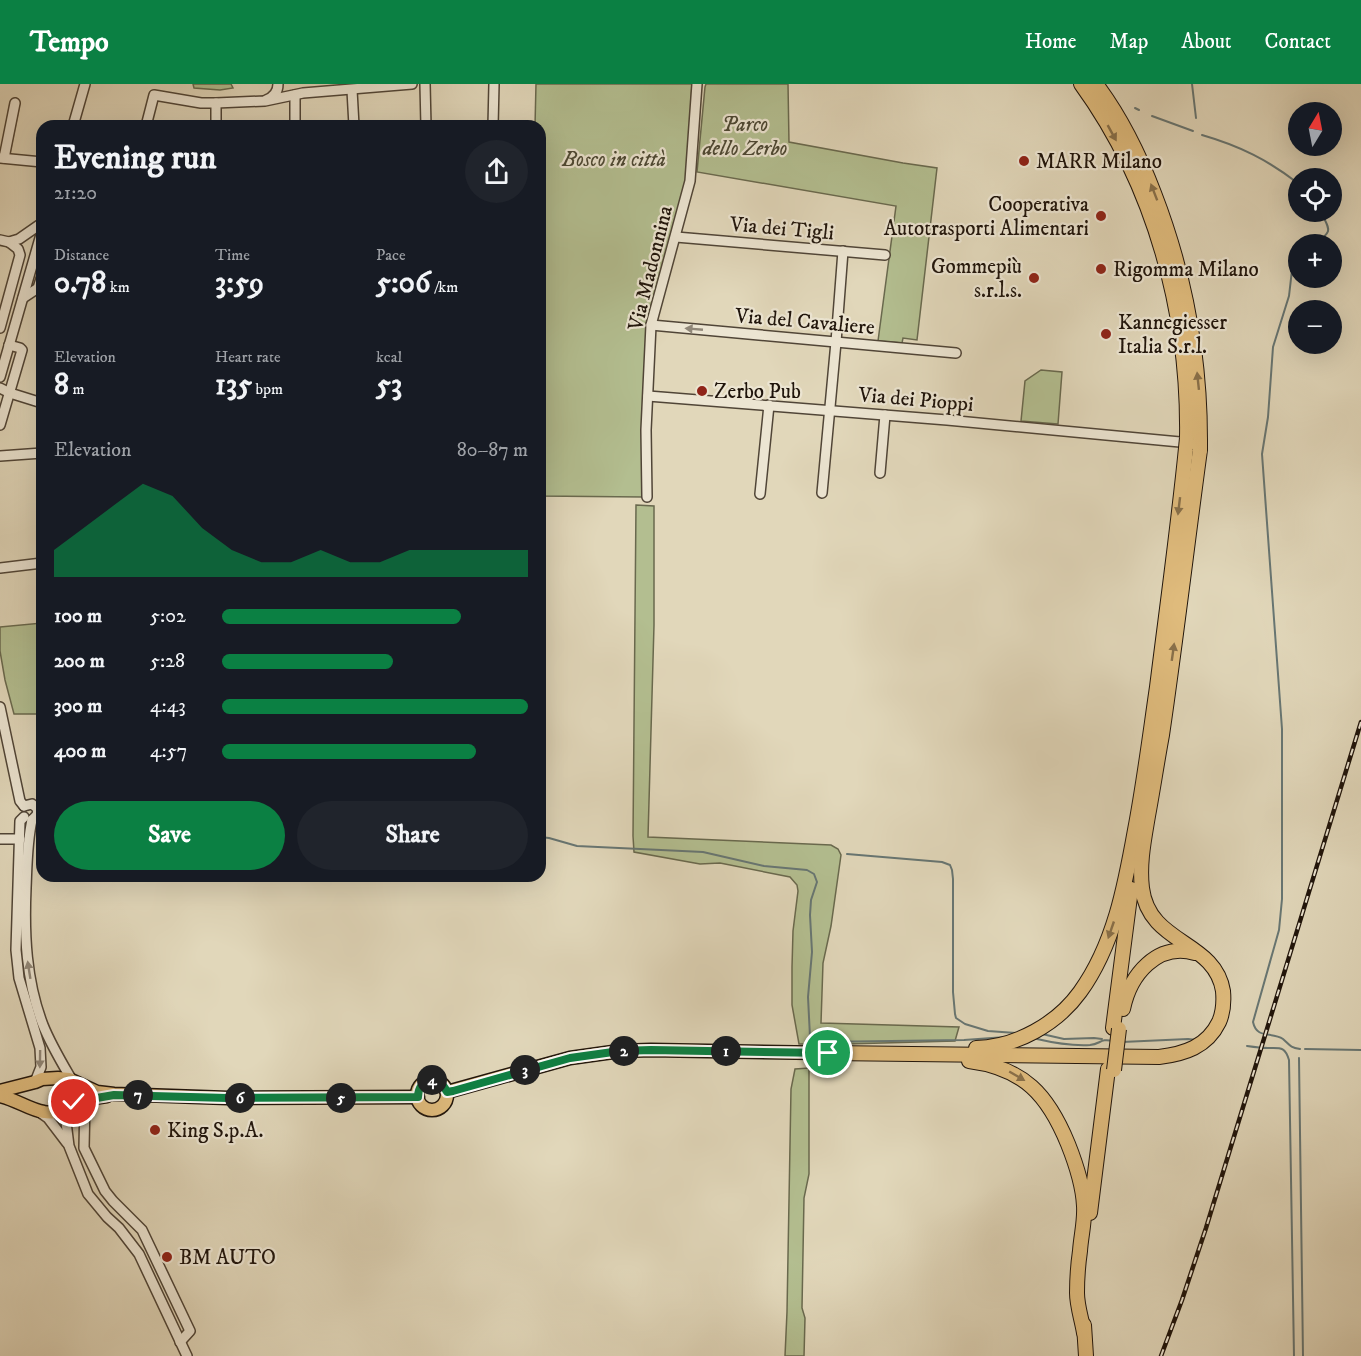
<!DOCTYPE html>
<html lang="en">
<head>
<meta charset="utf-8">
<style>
  :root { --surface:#171b24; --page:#20242c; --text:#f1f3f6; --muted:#9ea1a6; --accent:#0b8043 }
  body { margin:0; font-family:"IM FELL DW Pica",serif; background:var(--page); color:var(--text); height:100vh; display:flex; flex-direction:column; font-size:22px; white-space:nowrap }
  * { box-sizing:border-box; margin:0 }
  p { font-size:20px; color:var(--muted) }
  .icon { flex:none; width:33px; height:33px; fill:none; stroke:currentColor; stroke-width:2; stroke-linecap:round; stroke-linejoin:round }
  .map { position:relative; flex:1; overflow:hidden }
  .panel { position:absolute; left:36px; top:36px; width:510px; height:762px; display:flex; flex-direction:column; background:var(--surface); border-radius:18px; box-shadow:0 6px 24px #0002 }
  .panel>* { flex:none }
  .needle { width:39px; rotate:10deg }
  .fabs { position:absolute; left:1288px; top:18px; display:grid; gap:12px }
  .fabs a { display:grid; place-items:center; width:54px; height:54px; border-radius:50%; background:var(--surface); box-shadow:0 6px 24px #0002; font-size:30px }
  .pin { position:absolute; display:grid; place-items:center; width:51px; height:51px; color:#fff; margin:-26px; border:3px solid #fff; border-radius:50%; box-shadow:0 2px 6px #0007 }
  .km { position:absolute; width:30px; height:30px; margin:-15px; border-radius:50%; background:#222; color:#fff; font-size:16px; line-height:30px; text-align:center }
  .round { display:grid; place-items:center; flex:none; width:63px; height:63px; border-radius:32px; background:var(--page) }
  .head { display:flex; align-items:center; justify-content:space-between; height:102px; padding:0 18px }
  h1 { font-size:33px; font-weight:700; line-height:45px }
  .figures { display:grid; grid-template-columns:repeat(3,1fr); gap:9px; height:102px; padding:6px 18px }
  .figures div { display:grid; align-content:center }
  .figures b { font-size:30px; font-weight:700 }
  .figures small { font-size:16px; font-weight:400 }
  .figures p { font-size:16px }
  .chart { height:168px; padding:12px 18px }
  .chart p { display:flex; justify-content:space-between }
  .chart svg { width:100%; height:108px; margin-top:6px; fill:var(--accent); opacity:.7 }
  .button { display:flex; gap:12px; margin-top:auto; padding:12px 18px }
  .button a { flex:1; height:69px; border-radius:36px; background:var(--accent); color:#fff; font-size:24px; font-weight:700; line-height:69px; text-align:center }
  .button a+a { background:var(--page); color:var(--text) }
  ul { padding:0 18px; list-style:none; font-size:20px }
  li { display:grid; grid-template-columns:96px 72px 1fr; align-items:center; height:45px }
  li i { height:15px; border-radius:8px; background:var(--accent) }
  header { display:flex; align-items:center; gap:36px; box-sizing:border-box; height:84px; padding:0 30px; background:var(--accent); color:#fff }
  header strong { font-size:28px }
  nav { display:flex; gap:33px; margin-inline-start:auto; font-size:21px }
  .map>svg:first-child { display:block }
  .green { fill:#b3be90; stroke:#69694e; stroke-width:1.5 }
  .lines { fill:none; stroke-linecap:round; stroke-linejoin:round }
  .stream { stroke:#677673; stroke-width:2 }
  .minor-casing { stroke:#504537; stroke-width:12 }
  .major-casing { stroke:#1f140b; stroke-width:15 }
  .highway-casing { stroke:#1f140b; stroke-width:16 }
  .minor { stroke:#ece5d2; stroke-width:9 }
  .major { stroke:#e0bc7d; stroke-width:12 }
  .highway { stroke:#e0bc7d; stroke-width:14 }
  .rail-casing { stroke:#1f140b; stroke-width:4.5 }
  .rail { stroke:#ece5d2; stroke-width:2; stroke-dasharray:7; stroke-linecap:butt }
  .highway-bridge-casing { stroke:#1f140b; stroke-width:16; stroke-linecap:butt }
  .highway-bridge { stroke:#e0bc7d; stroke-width:14 }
  .oneway { fill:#89704a }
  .oneway2 { fill:#908778 }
  .route-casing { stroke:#fff; stroke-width:12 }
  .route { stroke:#0b8043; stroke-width:8 }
  .poi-dot { fill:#8f2418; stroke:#ece5d2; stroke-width:2 }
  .labels { text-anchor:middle; stroke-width:4.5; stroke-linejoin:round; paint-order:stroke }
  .park-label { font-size:21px; font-style:italic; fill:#4b4733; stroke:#ece5d2 }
  .poi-label { font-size:21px; fill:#1f140b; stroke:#ece5d2; text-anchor:start }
  .street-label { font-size:21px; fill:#1f140b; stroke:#ece5d2 }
</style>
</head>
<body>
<header>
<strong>Tempo</strong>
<nav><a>Home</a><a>Map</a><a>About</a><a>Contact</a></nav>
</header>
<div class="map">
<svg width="1361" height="1272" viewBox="0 0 1361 1272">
  <rect width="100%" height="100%" fill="#e1d7ba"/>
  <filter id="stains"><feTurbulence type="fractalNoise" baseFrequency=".00333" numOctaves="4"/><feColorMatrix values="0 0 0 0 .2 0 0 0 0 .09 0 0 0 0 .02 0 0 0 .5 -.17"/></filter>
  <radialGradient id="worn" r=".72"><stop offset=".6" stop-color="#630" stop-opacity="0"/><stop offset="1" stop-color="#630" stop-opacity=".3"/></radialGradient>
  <g class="green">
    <polygon points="193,0 231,0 233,4 220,6 194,4"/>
    <polygon points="536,0 692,0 687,96 647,236 643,413 540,412 540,42 535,42"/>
    <polygon points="706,0 788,0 789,58 903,79 937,84 917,256 903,254 902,259 878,257 896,122 697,88 705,3"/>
    <polygon points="1041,286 1062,288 1058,340 1021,337 1025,297"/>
    <polygon points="636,421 654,422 654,541 648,753 831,761 838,765 841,771 831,842 823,879 821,939 959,943 955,957 846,960 799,960 792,921 792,883 793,847 798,807 797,801 790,793 720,779 700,780 634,768 633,752"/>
    <polygon points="42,539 42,630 14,630 5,596 0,567 0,543"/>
    <polygon points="809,984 809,1090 804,1114 802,1224 805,1234 804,1272 785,1272 787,1228 791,1005 795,985"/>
  </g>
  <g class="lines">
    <g class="stream">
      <polyline points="1192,0 1196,34"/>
      <polyline points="1135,24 1139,26"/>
      <polyline points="1152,32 1193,47"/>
      <path d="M1202,51c38,11 66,25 97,49"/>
      <path d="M1316,160c17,-14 14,-13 5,-32"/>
      <path d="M1299,173l-7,13 -3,26 -16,51 -5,70 -6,37 20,275v170l-3,31 -26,92c4,18 19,9 30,17 7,6 6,8 17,10"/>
      <polyline points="540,753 549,754 577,762 703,768 764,782 807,786 814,790 817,798 811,816 810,831 812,868 808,913 810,953 818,958 964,956 1006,953"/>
      <polyline points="847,770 942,778 950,781 952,786 953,795 953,908 955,930 956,934 965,940 988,947 1016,949"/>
      <polyline points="1042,950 1064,955 1094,954 1102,955"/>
      <path d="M1037,955c17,4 35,7 53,6 11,-1 10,-7 23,-4"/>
      <polyline points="1122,958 1188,955 1197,956"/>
      <path d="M1247,962c7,1 14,2 21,2 12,0 17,-2 21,12l5,296"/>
      <polyline points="1305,965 1361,966"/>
      <polyline points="1299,974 1303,1272"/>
    </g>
    <defs>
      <g id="minor">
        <polyline points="425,0 426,42"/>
        <polyline points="352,6 354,42"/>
        <path d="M266,16c8,-3 12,-8 12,-16"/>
        <polyline points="216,19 216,42"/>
        <polyline points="73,42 85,0"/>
        <polyline points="146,42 154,11 201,19 216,19 265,17 303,9 412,0"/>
        <polyline points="295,42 295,11"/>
        <polyline points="493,42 494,0"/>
        <polyline points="0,74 42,78"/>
        <polyline points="4,74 15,19"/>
        <polyline points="676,153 885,171"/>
        <polyline points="0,156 9,158 19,155 42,139"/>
        <polyline points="23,214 38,204 42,192"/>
        <polyline points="651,241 956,269"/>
        <polyline points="0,244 20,171 18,165 9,158"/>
        <polyline points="0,293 42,147"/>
        <polyline points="0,304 10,309 42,319"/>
        <polyline points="648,312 947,336 1180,358"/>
        <polyline points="0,341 22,266 20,264 9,261"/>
        <polyline points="0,372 42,369"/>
        <polyline points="880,389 885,331"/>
        <polyline points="822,409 836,258 843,167"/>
        <polyline points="760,410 769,321"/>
        <polyline points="647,413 646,346 651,241 690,97 697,0"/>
        <polyline points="0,484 42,479"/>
        <polyline points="0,623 20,717 24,722"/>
        <polyline points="24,722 32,720 38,725 37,731 32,736"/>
        <polyline points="24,733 20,737 16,866 19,894 40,964 41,983 35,998"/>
        <path d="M32,736c-5,22 -5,45 -6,68 -2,46 0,93 17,137 8,20 19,38 30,57"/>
        <polyline points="0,755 20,755"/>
        <polyline points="85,1016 84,1064 105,1107 113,1117 142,1146 190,1247 180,1258"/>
        <polyline points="69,1024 66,1038 69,1062 88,1110 107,1133 119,1144 139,1170 187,1272"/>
        <polyline points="38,1027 48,1034 67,1059"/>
      </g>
      <g id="major">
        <circle cx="432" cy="1011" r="15"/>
        <polyline points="0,1007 35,998 42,995 58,994 69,995 97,1008 114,1010 228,1014 418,1013"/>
        <polyline points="447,1008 570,974 620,967 651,966 828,969"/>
        <path d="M0,1012c15,3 30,14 44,16 14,3 27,-6 40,-11 7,-3 15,-4 23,-5"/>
      </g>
      <g id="highway">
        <path d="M1081,0c74,102 108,230 106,354"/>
        <path d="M1096,0c25,33 43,70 58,109 31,80 46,161 46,247"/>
        <path d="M1123,925c7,-34 34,-67 72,-56"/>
        <polyline points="1113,944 1131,805"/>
        <path d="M976,964c40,-1 81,-24 104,-56 34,-47 45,-106 55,-162 9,-47 15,-95 22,-143 10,-80 21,-159 29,-239"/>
        <path d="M828,969l331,4c25,-3 48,-10 60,-35 4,-9 5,-20 4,-31 -8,-51 -74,-46 -81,-103 -3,-24 2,-48 6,-72 5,-27 9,-54 14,-81 14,-95 25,-190 38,-285"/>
        <path d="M969,977c55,7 79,34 99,83 8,20 15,40 16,62 1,15 -3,30 -4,45 -2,14 -3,28 -3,42 0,13 5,27 7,40"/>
        <polyline points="1090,1129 1108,985"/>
        <polyline points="1084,1241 1086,1272"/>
      </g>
    </defs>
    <use href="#minor" class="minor-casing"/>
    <use href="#major" class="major-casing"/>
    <use href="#highway" class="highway-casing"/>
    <use href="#minor" class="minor"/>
    <use href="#major" class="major"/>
    <use href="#highway" class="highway"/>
    <defs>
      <polyline id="rail" points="1161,1272 1182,1216 1206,1144 1361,638"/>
    </defs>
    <use href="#rail" class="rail-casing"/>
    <use href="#rail" class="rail"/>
    <defs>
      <g id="highway-bridge">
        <polyline points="1186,364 1187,354"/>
        <polyline points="1200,366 1200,356"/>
        <polyline points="1114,986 1119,945"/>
      </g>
    </defs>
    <use href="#highway-bridge" class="highway-bridge-casing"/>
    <use href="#highway-bridge" class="highway-bridge"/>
  </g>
  <defs><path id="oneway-solid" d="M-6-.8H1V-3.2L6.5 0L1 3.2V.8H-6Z" transform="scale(1.5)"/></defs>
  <g class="oneway">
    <use href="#oneway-solid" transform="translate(1112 49) rotate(61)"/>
    <use href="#oneway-solid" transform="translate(1154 108) rotate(-111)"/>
    <use href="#oneway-solid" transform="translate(1198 297) rotate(-96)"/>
    <use href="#oneway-solid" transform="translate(1179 422) rotate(97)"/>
    <use href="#oneway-solid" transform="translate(1173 568) rotate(-82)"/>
    <use href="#oneway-solid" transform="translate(1111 846) rotate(109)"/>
    <use href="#oneway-solid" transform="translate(1017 992) rotate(30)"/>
  </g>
  <g class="oneway2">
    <use href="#oneway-solid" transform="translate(694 245) rotate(-175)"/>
    <use href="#oneway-solid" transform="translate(29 886) rotate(-99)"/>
    <use href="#oneway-solid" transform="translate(40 975) rotate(91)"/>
  </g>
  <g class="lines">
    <defs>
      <path id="route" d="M74,1018l-5,6 16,-8 29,-5 114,3 190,-1c0,-19 21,-23 29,-5l6,-1 117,-33 50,-7 31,-1 177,3"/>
    </defs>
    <use href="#route" class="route-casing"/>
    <use href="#route" class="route"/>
  </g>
  <g class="poi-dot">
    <circle cx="1024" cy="77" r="6"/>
    <circle cx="1101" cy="132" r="6"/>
    <circle cx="1101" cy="185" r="6"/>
    <circle cx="1034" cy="194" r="6"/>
    <circle cx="1106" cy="250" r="6"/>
    <circle cx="702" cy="307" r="6"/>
    <circle cx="155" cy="1046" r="6"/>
    <circle cx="167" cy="1173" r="6"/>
  </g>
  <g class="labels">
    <g class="park-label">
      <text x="745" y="47">Parco<tspan x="745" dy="24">dello Zerbo</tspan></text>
      <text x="614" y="82">Bosco in città</text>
    </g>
    <g class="poi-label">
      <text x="1036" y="84">MARR Milano</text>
      <text x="1089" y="127" text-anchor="end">Cooperativa<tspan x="1089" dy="24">Autotrasporti Alimentari</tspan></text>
      <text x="1022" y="189" text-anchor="end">Gommepiù<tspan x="1022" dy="24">s.r.l.s.</tspan></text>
      <text x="1113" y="192">Rigomma Milano</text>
      <text x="1118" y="245">Kannegiesser<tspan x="1118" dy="24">Italia S.r.l.</tspan></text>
      <text x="714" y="314">Zerbo Pub</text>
      <text x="167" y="1053">King S.p.A.</text>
      <text x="179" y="1180">BM AUTO</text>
    </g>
    <g class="street-label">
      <text transform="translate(782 144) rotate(5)" y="7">Via dei Tigli</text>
      <text transform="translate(650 184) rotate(-76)" y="7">Via Madonnina</text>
      <text transform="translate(805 237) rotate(5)" y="7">Via del Cavaliere</text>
      <text transform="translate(916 315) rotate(5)" y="7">Via dei Pioppi</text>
    </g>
  </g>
  <rect width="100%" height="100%" filter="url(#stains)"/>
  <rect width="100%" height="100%" fill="url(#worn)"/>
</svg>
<div class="fabs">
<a><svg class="needle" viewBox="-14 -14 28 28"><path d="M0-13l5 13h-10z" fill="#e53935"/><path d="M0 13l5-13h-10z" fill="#9ea1a6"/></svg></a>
<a><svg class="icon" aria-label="locate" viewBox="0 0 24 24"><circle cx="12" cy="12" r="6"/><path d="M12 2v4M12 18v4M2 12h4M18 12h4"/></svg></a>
<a>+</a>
<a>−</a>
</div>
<div class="pin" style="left:828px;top:969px;background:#1e9e55"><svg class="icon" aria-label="arrive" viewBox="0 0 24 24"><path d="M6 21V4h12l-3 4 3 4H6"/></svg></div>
<div class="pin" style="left:74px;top:1018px;background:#d93025"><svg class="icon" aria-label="check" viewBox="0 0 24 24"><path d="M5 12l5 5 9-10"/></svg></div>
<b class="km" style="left:726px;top:967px">1</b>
<b class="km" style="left:624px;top:967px">2</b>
<b class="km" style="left:525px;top:986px">3</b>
<b class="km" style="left:432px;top:996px">4</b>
<b class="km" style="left:341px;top:1014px">5</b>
<b class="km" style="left:240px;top:1014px">6</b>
<b class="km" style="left:138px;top:1011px">7</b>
<section class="panel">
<div class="head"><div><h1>Evening run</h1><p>21:20</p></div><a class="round"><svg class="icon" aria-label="share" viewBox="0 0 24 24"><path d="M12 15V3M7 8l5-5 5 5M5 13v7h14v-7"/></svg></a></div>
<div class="figures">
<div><p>Distance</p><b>0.78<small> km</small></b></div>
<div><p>Time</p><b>3:59</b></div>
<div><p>Pace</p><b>5:06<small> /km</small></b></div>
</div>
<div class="figures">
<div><p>Elevation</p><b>8<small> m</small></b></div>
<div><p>Heart rate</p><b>135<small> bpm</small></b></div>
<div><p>kcal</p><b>53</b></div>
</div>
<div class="chart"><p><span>Elevation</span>80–87 m</p>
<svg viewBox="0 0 160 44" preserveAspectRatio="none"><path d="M0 44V33L10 24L20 15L30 6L40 11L50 24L60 33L70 38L80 38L90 33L100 38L110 38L120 33L130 33L140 33L150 33L160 33V44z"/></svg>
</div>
<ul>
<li><b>100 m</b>5:02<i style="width:78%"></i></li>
<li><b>200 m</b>5:28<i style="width:56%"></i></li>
<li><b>300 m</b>4:43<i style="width:100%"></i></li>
<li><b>400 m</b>4:57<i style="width:83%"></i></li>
</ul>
<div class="button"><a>Save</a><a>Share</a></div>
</section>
</div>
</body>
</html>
